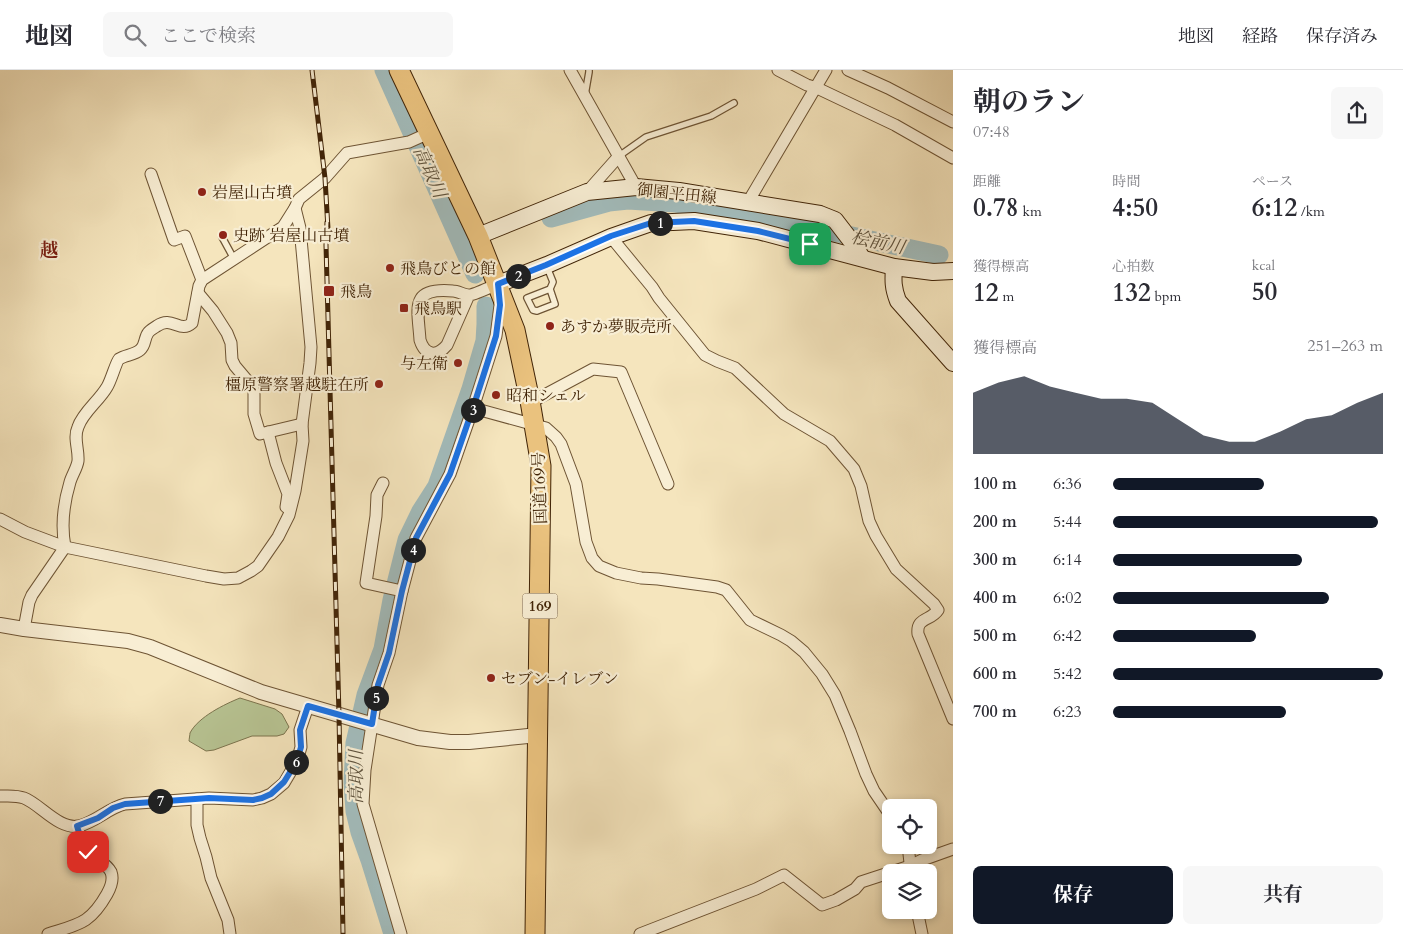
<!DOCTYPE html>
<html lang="ja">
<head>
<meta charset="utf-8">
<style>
  :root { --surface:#fff; --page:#f7f7f7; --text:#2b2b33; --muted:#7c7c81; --line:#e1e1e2; --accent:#111827 }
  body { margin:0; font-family:Cardo,"Noto Serif JP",serif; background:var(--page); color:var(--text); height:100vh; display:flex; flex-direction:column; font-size:19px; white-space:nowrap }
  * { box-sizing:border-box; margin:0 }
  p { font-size:16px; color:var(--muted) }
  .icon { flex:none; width:28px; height:28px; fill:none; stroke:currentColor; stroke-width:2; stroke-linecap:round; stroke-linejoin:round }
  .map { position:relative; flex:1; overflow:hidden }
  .details { display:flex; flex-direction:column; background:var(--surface); width:450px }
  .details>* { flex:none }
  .buttons { position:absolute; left:882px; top:729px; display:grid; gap:10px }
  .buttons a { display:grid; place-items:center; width:55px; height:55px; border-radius:8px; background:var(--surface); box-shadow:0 2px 8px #0003; font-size:25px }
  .pin { position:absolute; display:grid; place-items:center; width:42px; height:42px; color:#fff; margin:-21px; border-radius:10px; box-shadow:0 2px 8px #0006 }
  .km { position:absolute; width:25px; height:25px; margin:-12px; border-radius:50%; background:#222; color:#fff; font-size:14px; line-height:25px; text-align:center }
  .round { display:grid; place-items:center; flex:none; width:52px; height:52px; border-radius:8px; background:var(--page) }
  .head { display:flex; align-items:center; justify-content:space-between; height:85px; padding:0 20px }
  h1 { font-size:28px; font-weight:700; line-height:38px }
  .metrics { display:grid; grid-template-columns:repeat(3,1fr); gap:8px; height:85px; padding:5px 20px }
  .metrics div { display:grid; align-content:center }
  .metrics b { font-size:25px; font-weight:700 }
  .metrics small { font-size:14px; font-weight:400 }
  .metrics p { font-size:14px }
  .chart { height:140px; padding:10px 20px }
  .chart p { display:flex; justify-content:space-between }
  .chart svg { width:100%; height:90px; margin-top:5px; fill:var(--accent); opacity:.7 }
  .primary-button { display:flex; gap:10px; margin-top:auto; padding:10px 20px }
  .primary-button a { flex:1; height:58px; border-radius:8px; background:var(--accent); color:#fff; font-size:20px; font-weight:700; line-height:58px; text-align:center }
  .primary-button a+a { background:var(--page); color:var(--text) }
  ul { padding:0 20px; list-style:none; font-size:16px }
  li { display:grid; grid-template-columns:80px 60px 1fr; align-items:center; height:38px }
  li i { height:12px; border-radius:6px; background:var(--accent) }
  header { display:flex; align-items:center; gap:30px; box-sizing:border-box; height:70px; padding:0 25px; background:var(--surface); border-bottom:1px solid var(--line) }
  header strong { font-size:24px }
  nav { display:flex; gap:28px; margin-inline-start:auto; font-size:18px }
  .search { width:350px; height:45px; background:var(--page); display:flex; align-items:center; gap:12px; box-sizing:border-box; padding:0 18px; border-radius:8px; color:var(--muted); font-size:19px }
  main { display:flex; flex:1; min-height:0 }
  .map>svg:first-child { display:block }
  .green { fill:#b8c594; stroke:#7c744e }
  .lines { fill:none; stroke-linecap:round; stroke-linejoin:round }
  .river { stroke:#a2bcbc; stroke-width:19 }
  .service-casing { stroke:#6e5434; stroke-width:8 }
  .minor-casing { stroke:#6e5434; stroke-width:13 }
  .tertiary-casing { stroke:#6e5434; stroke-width:16 }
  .secondary-casing { stroke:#412407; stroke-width:18 }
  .trunk-casing { stroke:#412407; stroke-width:21 }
  .service { stroke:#f8eed4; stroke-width:5.5 }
  .minor { stroke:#f8eed4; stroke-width:11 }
  .tertiary { stroke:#f8eed4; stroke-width:14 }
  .secondary { stroke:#f8eed4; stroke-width:16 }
  .trunk { stroke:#eac27e; stroke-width:19 }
  .rail-casing { stroke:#412407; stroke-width:5 }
  .rail { stroke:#f8eed4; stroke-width:3; stroke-dasharray:9; stroke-linecap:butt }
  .route-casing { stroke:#fff; stroke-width:10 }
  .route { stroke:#1a73e8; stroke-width:6 }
  .poi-dot { fill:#8f2418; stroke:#f8eed4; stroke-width:2 }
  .labels { text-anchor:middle; stroke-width:4.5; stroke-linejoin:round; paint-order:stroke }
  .shield { fill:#f8eed4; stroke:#786144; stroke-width:1 }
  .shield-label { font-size:15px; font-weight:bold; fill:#412407 }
  .poi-label { font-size:16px; fill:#412407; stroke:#f8eed4; text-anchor:start }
  .street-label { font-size:16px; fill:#412407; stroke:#f8eed4 }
  .water-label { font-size:18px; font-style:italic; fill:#5e523d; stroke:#f8eed4 }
  .neighbourhood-label { font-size:18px; font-weight:bold; fill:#7a1f14; stroke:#f8eed4 }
</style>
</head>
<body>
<header>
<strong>地図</strong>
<div class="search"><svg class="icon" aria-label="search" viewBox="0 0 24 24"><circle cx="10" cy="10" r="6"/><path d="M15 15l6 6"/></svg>ここで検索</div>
<nav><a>地図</a><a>経路</a><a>保存済み</a></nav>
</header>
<main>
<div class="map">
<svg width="953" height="864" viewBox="0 0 953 864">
  <rect width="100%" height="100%" fill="#f5e5bd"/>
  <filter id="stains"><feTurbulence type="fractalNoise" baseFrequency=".004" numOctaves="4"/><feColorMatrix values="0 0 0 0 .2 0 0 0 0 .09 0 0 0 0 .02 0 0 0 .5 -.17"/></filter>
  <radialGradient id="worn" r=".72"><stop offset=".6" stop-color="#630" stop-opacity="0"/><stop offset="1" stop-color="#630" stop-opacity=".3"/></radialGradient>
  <path class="green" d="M240,628l35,11 7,5 7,13 -5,7 -7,2h-25l-38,14 -8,1 -17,-10c0,-1 1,-7 1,-8 8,-16 35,-29 50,-35z"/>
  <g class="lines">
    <g class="river">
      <polyline points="384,0 475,204"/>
      <polyline points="551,148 609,132 628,130 676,133 728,141 829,161 939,185"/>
      <polyline points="393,864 370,790 360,762 355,741 353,712 355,673 366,625 383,579 392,530 407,470 421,441 437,416 471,319 485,271 486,254 486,236"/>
    </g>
    <defs>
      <g id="service">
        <polyline points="585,25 589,2 589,0"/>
        <polyline points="619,86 646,67 711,46 734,33"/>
        <polyline points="222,167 234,189"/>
        <polyline points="547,197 553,212 550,219 555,234 537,241 533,240 527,228 550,219"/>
      </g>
      <g id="minor">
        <polyline points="570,0 636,117"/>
        <polyline points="778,0 807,15 817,18 895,55 953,88"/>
        <polyline points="848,0 888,18 953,52"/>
        <polyline points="151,104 174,170 185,166 202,210"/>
        <polyline points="587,122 619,86"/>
        <polyline points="748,132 826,0"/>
        <path d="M611,167l41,50 7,11 46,57 12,6 18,7 49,46 46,27 24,28 7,17 8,35 7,15 20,33 38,35 4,6c-7,11 -22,7 -20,24l35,85"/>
        <polyline points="198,223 213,241 227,263 231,273 232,290 235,296 251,315 254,322 254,344 260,364 302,354"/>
        <polyline points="530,331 537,329 593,299 621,302 668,414"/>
        <polyline points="473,338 546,358 556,367 561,374 576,414 586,472 592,488 599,496 616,503 641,508 658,509 717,517 726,520 750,550 781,565 791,571 804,582 822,604 835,625 850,661 866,704 874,721 891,746"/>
        <polyline points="268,362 276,393 288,424 286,437"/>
        <polyline points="383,413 377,425 376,446 366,513 402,521"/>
        <polyline points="0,449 25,462 65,477 206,506 224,509 238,508 251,501 258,496 278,467 289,445 295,421 303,371 302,354 310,293 311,277 300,158 295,138"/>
        <path d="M24,559l5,-27 3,-7 33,-48c-4,-21 -1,-45 5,-65 2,-7 7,-14 8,-21 1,-12 -5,-23 0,-34 5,-15 21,-26 29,-40 4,-6 9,-25 12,-28 6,-4 15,-4 21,-9 6,-5 4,-12 8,-17 2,-3 6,-5 9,-7 15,-11 23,8 35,-3l7,-37 3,-6 81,-53 12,-19 4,-9 26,-21 22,-25 62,-11 20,-9"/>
        <path d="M0,726c8,0 16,-1 24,2 16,6 35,32 55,28 17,-4 29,-18 46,-22l84,-6 44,2 9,-2 9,-4 13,-11 13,-22 4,-14 -1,-17 8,-24"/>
        <polyline points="197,729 197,755 200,768 206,787 211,808 228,850 230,864"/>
        <polyline points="908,775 911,802"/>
        <polyline points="917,840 922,864"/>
        <path d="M48,864c31,-10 42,-10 59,-40 4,-7 7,-14 4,-22 -5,-10 -17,-13 -24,-21 -6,-6 -7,-16 -10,-25"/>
        <path d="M401,864l-38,-130 2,-34 13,-85 11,-32 13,-62 14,-53 34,-64 23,-66 23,-72 4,-31 -2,-21c-6,2 -24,11 -29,11 -5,0 -11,-4 -16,-4 -44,-4 -35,17 -33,49 5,16 17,17 27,5l22,-50"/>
        <polyline points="640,864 756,819 784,805 822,835 836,830 855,819 861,812 910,796 922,790 953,779"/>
      </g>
      <polyline id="tertiary" points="0,555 24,559 128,571 150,577 261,622 418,668 450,672 469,672 538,665"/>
      <g id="secondary">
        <polyline points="478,166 587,122 636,117 679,121 820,144 835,150 855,176 862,188"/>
        <path d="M894,197c-1,14 -1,21 4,34l55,62"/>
        <polyline points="498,214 547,195 611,167 651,153 694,151 758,161 894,197 933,202 953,201"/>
      </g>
      <polyline id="trunk" points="399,0 478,166 515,260 530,331 541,396 535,864"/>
    </defs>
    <use href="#service" class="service-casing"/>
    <use href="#minor" class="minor-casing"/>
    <use href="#tertiary" class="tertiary-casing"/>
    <use href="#secondary" class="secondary-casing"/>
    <use href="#trunk" class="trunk-casing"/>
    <use href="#service" class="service"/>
    <use href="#minor" class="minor"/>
    <use href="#tertiary" class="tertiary"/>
    <use href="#secondary" class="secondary"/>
    <use href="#trunk" class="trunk"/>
    <defs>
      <g id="rail">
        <polyline points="312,0 325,108 328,159"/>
        <polyline points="327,152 326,175 339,645 343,864"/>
      </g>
    </defs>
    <use href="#rail" class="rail-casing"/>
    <use href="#rail" class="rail"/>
  </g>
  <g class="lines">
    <defs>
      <polyline id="route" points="88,782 83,776 77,756 98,748 113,738 125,734 209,728 253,730 262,728 271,724 284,712 297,691 301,677 300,660 308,636 372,654 378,615 389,583 402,521 416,468 450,404 473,338 496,266 500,235 498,214 546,195 611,166 651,153 694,151 758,161 810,174"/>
    </defs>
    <use href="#route" class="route-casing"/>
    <use href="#route" class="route"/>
  </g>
  <g class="poi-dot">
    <circle cx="202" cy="122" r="5"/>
    <circle cx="223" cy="165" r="5"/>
    <circle cx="390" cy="198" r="5"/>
    <rect x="323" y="215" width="12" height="12" rx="2.5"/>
    <rect x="399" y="233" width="10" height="10" rx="2.5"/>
    <circle cx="550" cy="256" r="5"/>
    <circle cx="458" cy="293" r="5"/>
    <circle cx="379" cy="314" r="5"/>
    <circle cx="496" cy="325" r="5"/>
    <circle cx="491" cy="608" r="5"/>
  </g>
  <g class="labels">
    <rect class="shield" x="522.5" y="523.5" width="35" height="25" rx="4"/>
    <g class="shield-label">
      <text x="540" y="541">169</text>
    </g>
    <g class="poi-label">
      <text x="212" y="128">岩屋山古墳</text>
      <text x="233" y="171">史跡 岩屋山古墳</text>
      <text x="400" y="204">飛鳥びとの館</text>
      <text x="340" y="227">飛鳥</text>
      <text x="414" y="244">飛鳥駅</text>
      <text x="560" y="262">あすか夢販売所</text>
      <text x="448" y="299" text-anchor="end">与左衛</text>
      <text x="369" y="320" text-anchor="end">橿原警察署越駐在所</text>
      <text x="506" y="331">昭和シェル</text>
      <text x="501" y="614">セブン-イレブン</text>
    </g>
    <g class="street-label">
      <text transform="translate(677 123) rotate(6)" y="6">御園平田線</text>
      <text transform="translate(539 418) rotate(-92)" y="6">国道169号</text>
    </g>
    <g class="water-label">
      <text transform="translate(430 102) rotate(66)" y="6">高取川</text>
      <text transform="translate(878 172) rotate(12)" y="6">桧前川</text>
      <text transform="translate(356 707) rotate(-90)" y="6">高取川</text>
    </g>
    <g class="neighbourhood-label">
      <text x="49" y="186">越</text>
    </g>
  </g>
  <rect width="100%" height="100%" filter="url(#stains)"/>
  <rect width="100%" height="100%" fill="url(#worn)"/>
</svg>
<div class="buttons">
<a><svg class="icon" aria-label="locate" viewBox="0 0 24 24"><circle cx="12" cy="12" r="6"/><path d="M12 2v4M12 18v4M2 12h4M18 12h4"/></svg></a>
<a><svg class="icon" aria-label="layers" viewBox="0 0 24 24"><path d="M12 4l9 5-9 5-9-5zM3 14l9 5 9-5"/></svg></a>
</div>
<div class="pin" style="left:810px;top:174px;background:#1e9e55"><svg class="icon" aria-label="arrive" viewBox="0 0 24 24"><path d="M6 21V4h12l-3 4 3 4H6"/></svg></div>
<div class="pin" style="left:88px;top:782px;background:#d93025"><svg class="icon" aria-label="check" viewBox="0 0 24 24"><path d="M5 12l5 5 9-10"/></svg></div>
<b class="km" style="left:660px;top:153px">1</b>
<b class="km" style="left:518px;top:206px">2</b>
<b class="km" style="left:473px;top:340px">3</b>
<b class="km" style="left:413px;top:480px">4</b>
<b class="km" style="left:376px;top:628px">5</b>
<b class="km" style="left:296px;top:692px">6</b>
<b class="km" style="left:160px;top:731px">7</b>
</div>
<section class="details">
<div class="head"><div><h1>朝のラン</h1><p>07:48</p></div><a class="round"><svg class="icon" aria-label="share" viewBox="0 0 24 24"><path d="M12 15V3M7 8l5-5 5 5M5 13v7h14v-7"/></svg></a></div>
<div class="metrics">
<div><p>距離</p><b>0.78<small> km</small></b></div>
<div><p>時間</p><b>4:50</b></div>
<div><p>ペース</p><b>6:12<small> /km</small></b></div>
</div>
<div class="metrics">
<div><p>獲得標高</p><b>12<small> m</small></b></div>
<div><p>心拍数</p><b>132<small> bpm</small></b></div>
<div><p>kcal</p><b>50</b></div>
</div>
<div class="chart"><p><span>獲得標高</span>251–263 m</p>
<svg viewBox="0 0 160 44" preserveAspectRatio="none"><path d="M0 44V14L10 9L20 6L30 11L40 14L50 17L60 17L70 19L80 27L90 35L100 38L110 38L120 33L130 27L140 25L150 19L160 14V44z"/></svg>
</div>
<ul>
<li><b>100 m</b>6:36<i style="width:56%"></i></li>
<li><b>200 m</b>5:44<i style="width:98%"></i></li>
<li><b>300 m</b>6:14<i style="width:70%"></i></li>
<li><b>400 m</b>6:02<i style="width:80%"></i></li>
<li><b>500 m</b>6:42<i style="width:53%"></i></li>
<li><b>600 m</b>5:42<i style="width:100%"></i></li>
<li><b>700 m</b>6:23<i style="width:64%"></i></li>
</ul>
<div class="primary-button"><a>保存</a><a>共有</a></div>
</section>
</main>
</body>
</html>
